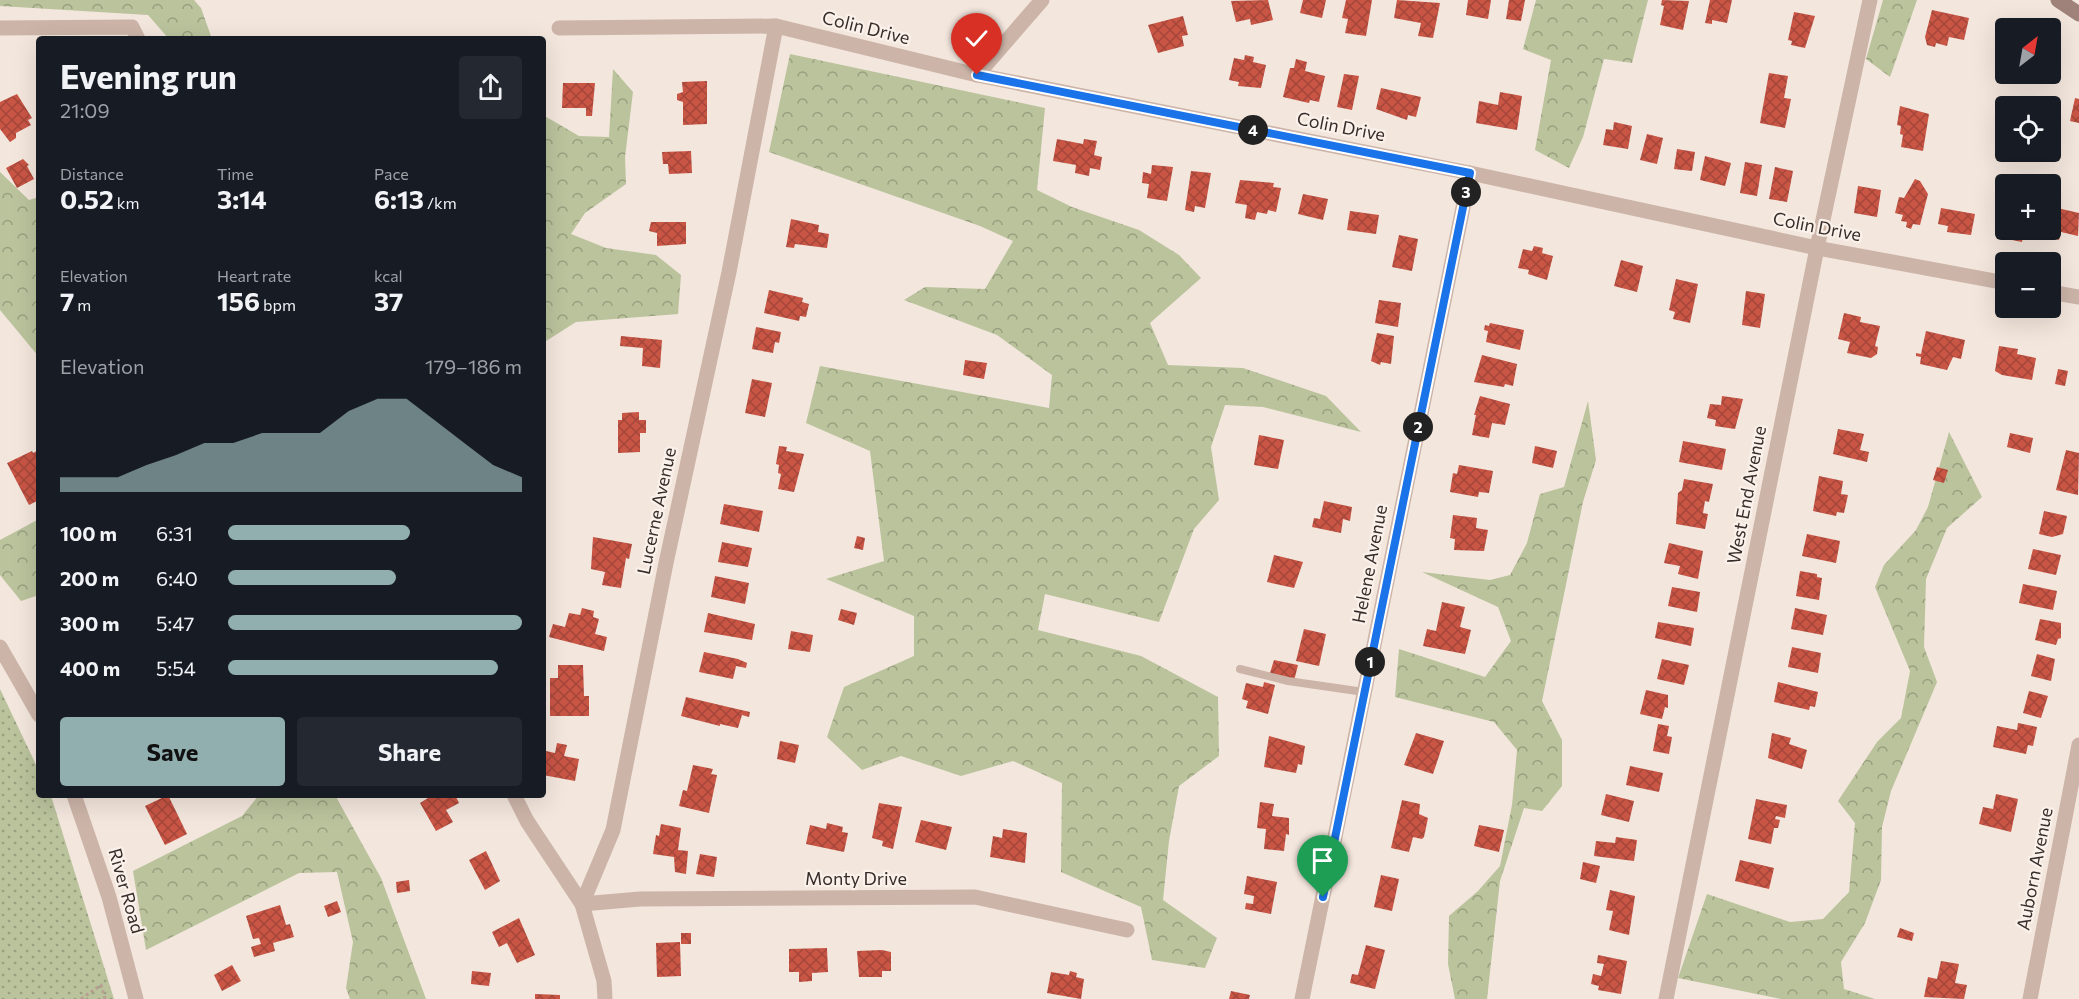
<!DOCTYPE html>
<html lang="en">
<head>
<meta charset="utf-8">
<style>
  :root { --surface:#171b24; --page:#242831; --text:#f1f3f6; --muted:#9ea1a6; --accent:#92afaf }
  body { margin:0; font-family:Commissioner,sans-serif; background:var(--page); color:var(--text); height:100vh; display:flex; flex-direction:column; font-size:22px; white-space:nowrap }
  * { box-sizing:border-box; margin:0 }
  p { font-size:20px; color:var(--muted) }
  .icon { flex:none; width:33px; height:33px; fill:none; stroke:currentColor; stroke-width:2; stroke-linecap:round; stroke-linejoin:round }
  .map { position:relative; flex:1; overflow:hidden }
  .details { position:absolute; left:36px; top:36px; width:510px; height:762px; display:flex; flex-direction:column; background:var(--surface); border-radius:6px; box-shadow:0 6px 24px #0002 }
  .details>* { flex:none }
  .needle { width:39px; rotate:31deg }
  .fabs { position:absolute; left:1995px; top:18px; display:grid; gap:12px }
  .fabs a { display:grid; place-items:center; width:66px; height:66px; border-radius:6px; background:var(--surface); box-shadow:0 6px 24px #0002; font-size:30px }
  .pin { position:absolute; display:grid; place-items:center; width:51px; height:51px; color:#fff; margin:-62px -26px; border-radius:50% 50% 50% 0; rotate:-45deg; box-shadow:0 0 6px #0007 }
  .pin .icon { rotate:45deg }
  .km { position:absolute; width:30px; height:30px; margin:-15px; border-radius:50%; background:#222; color:#fff; font-size:16px; line-height:30px; text-align:center }
  .round { display:grid; place-items:center; flex:none; width:63px; height:63px; border-radius:6px; background:var(--page) }
  .head { display:flex; align-items:center; justify-content:space-between; height:102px; padding:0 24px }
  h1 { font-size:33px; font-weight:700; line-height:45px }
  .figures { display:grid; grid-template-columns:repeat(3,1fr); gap:9px; height:102px; padding:6px 24px }
  .figures div { display:grid; align-content:center }
  .figures b { font-size:26px; font-weight:700 }
  .figures small { font-size:16px; font-weight:400 }
  .figures p { font-size:16px }
  .chart { height:168px; padding:12px 24px }
  .chart p { display:flex; justify-content:space-between }
  .chart svg { width:100%; height:108px; margin-top:6px; fill:var(--accent); opacity:.7 }
  .primary-button { display:flex; gap:12px; margin-top:auto; padding:12px 24px }
  .primary-button a { flex:1; height:69px; border-radius:6px; background:var(--accent); color:#111; font-size:24px; font-weight:700; line-height:69px; text-align:center }
  .primary-button a+a { background:var(--page); color:var(--text) }
  ul { padding:0 24px; list-style:none; font-size:20px }
  li { display:grid; grid-template-columns:96px 72px 1fr; align-items:center; height:45px }
  li i { height:15px; border-radius:8px; background:var(--accent) }
  .map>svg:first-child { display:block }
  .forest { fill:url(#forest-crowns) }
  .park { fill:url(#park-dots) }
  .building { fill:url(#building-cross-hatch) }
  .lines { fill:none; stroke-linecap:round; stroke-linejoin:round }
  .path { stroke:#b89e92; stroke-width:3; stroke-dasharray:3 3; stroke-linecap:butt }
  .service { stroke:#ccb4a8; stroke-width:8 }
  .minor { stroke:#ccb4a8; stroke-width:15 }
  .tertiary { stroke:#ccb4a8; stroke-width:15 }
  .secondary { stroke:#9f837a; stroke-width:15 }
  .route-casing { stroke:#fff; stroke-width:12 }
  .route { stroke:#1a73e8; stroke-width:8 }
  .labels { text-anchor:middle; stroke-width:4.5; stroke-linejoin:round; paint-order:stroke }
  .street-label { font-size:18px; fill:#382c29; stroke:#faf1ea }
</style>
</head>
<body>
<div class="map">
<svg width="2079" height="999" viewBox="0 0 2079 999">
  <defs>
    <pattern id="forest-crowns" width="20" height="18" patternUnits="userSpaceOnUse" patternTransform="scale(1.5)"><rect width="20" height="18" fill="#bac39c"/><path d="M2 6a3 3 0 1 1 6 0M12 15a3 3 0 1 1 6 0" fill="none" stroke="#989f7f"/></pattern>
    <pattern id="park-dots" width="8" height="8" patternUnits="userSpaceOnUse" patternTransform="scale(1.5)"><rect width="8" height="8" fill="#bac39c"/><path d="M2 2h.1M6 6h.1" fill="none" stroke="#989f7f" stroke-width="1.8" stroke-linecap="round"/></pattern>
    <pattern id="building-cross-hatch" width="8" height="8" patternUnits="userSpaceOnUse" patternTransform="scale(1.5)"><rect width="8" height="8" fill="#c95545"/><path d="M0 0l8 8M0 8l8-8" fill="none" stroke="#a4473a"/></pattern>
  </defs>
  <rect width="100%" height="100%" fill="#f3e6dd"/>
  <g class="forest">
    <polygon points="0,0 194,0 201,8 212,39 169,39 148,15 0,6"/>
    <polygon points="1536,0 1648,0 1632,63 1604,59 1583,137 1569,168 1535,150 1551,60 1523,49"/>
    <polygon points="1883,0 1917,0 1890,77 1866,59"/>
    <polygon points="790,54 1045,108 1037,190 1072,207 1139,230 1179,255 1201,278 1150,323 1168,365 1243,368 1326,396 1361,432 1263,407 1225,405 1211,447 1219,500 1194,529 1159,622 1045,594 1038,630 1141,656 1218,697 1219,756 1179,786 1169,841 1163,900 1217,938 1205,968 1152,960 1141,907 1061,872 1062,783 1013,761 961,776 901,756 862,770 827,737 844,687 914,656 914,616 826,579 884,561 870,451 806,423 820,366 1049,408 1052,375 997,335 904,300 925,287 985,289 1013,241 980,226 769,152"/>
    <polygon points="613,69 633,92 625,157 626,184 585,213 571,234 606,248 656,255 681,275 678,314 576,322 543,343 543,115 579,136 609,137"/>
    <polygon points="0,172 29,200 39,197 39,357 0,310"/>
    <polygon points="1588,401 1596,460 1583,502 1542,701 1562,740 1562,786 1542,811 1524,808 1500,881 1487,999 1455,999 1448,964 1449,916 1478,891 1500,866 1512,805 1517,750 1494,722 1395,697 1399,649 1485,677 1511,641 1498,607 1422,572 1490,580 1510,575 1527,543 1540,494 1564,487"/>
    <polygon points="1949,432 1982,497 1947,528 1926,579 1924,647 1937,682 1891,791 1882,827 1881,880 1865,923 1841,962 1844,989 1875,999 1781,999 1678,978 1707,894 1790,922 1823,919 1849,892 1855,823 1838,801 1877,742 1901,718 1910,671 1875,587 1884,565 1916,530 1928,507"/>
    <polygon points="39,519 39,595 21,601 0,575 0,540"/>
    <polygon points="259,795 335,795 381,878 426,999 350,999 346,988 353,942 337,872 299,873 146,950 133,871 242,816"/>
  </g>
  <polygon class="park" points="0,689 39,771 39,795 50,795 52,799 114,999 0,999"/>
  <g class="building">
    <polygon points="1268,0 1273,20 1251,25 1250,19 1236,22 1231,1"/>
    <polygon points="1303,0 1326,0 1322,18 1300,13"/>
    <polygon points="1346,0 1372,0 1366,36 1345,33 1348,19 1342,18"/>
    <polygon points="1397,0 1440,3 1433,38 1418,36 1421,23 1394,18"/>
    <polygon points="1468,0 1491,0 1488,19 1466,15"/>
    <polygon points="1509,0 1525,0 1521,21 1506,19"/>
    <polygon points="1662,0 1689,1 1683,30 1660,25 1664,6 1661,5"/>
    <polygon points="1710,0 1732,0 1727,23 1712,20 1712,24 1705,23"/>
    <polygon points="1932,10 1969,18 1964,40 1949,37 1947,46 1936,43 1935,47 1927,45 1925,37"/>
    <polygon points="1794,12 1815,16 1805,48 1791,45 1792,41 1788,40"/>
    <polygon points="1183,16 1188,35 1182,36 1184,46 1158,53 1148,25"/>
    <polygon points="1245,55 1254,57 1253,62 1266,65 1261,88 1238,86 1239,82 1229,80 1234,58 1244,60"/>
    <polygon points="1296,59 1307,62 1305,71 1325,76 1319,102 1310,100 1309,103 1283,97 1290,68 1294,68"/>
    <polygon points="1769,73 1788,76 1784,98 1791,99 1785,128 1760,123"/>
    <polygon points="1344,74 1359,76 1352,110 1337,107"/>
    <polygon points="2004,74 2038,74 2036,82"/>
    <polygon points="707,81 707,124 683,125 683,102 677,100 677,94 683,92 682,82"/>
    <polygon points="563,83 595,83 592,116 586,116 586,108 562,108"/>
    <polygon points="1381,88 1421,97 1416,117 1408,115 1407,120 1376,109"/>
    <polygon points="1500,92 1522,96 1517,130 1476,123 1479,101 1498,105"/>
    <polygon points="17,94 32,118 28,120 31,125 16,133 16,138 10,142 0,129 0,102"/>
    <polygon points="2075,98 2079,99 2079,123 2070,121"/>
    <polygon points="1900,106 1929,114 1923,151 1901,147 1903,135 1900,134 1901,126 1897,125"/>
    <polygon points="1614,122 1632,126 1628,149 1603,145 1606,129 1613,130"/>
    <polygon points="1647,134 1663,138 1657,164 1640,160"/>
    <polygon points="1057,139 1083,144 1084,139 1097,141 1094,155 1102,157 1100,170 1090,168 1089,176 1075,173 1076,165 1053,161"/>
    <polygon points="1677,149 1695,152 1692,171 1674,169"/>
    <polygon points="691,151 692,173 669,174 668,164 663,164 662,152"/>
    <polygon points="1705,156 1731,163 1725,186 1700,180"/>
    <polygon points="23,159 29,165 27,166 34,179 17,188 6,168"/>
    <polygon points="1745,162 1762,165 1757,196 1740,193"/>
    <polygon points="1152,165 1173,167 1167,201 1147,198 1149,184 1142,183 1143,172 1151,174"/>
    <polygon points="1775,167 1793,171 1787,202 1769,199"/>
    <polygon points="1191,171 1211,173 1205,208 1195,206 1194,212 1185,210"/>
    <polygon points="1915,179 1920,181 1928,194 1920,225 1913,224 1911,229 1906,227 1907,222 1901,221 1903,215 1895,213 1899,197 1904,198"/>
    <polygon points="1240,180 1274,183 1273,187 1281,188 1276,212 1268,210 1267,214 1257,212 1255,220 1245,218 1247,205 1235,203"/>
    <polygon points="1858,186 1881,190 1877,217 1854,213"/>
    <polygon points="1303,194 1328,199 1323,220 1298,214"/>
    <polygon points="2053,207 2079,213 2078,236 2061,232 2059,240 2046,236 2048,230 2050,230"/>
    <polygon points="1941,208 1975,214 1971,235 1947,232 1948,226 1938,224"/>
    <polygon points="1350,211 1379,215 1376,234 1347,230"/>
    <polygon points="2001,218 2006,219 2006,230 2024,230 2022,242 1997,237"/>
    <polygon points="791,219 819,225 818,232 829,234 827,248 795,244 794,248 786,247"/>
    <polygon points="651,222 686,222 686,244 657,246 657,233 649,231"/>
    <polygon points="1399,235 1418,239 1412,271 1392,267"/>
    <polygon points="1534,246 1543,248 1542,253 1553,256 1547,280 1528,274 1529,270 1518,268 1523,249 1532,251"/>
    <polygon points="1621,260 1643,266 1637,292 1614,286"/>
    <polygon points="1676,279 1698,284 1690,323 1673,319 1675,312 1669,310"/>
    <polygon points="769,290 803,298 802,302 809,304 806,317 800,316 799,321 764,313"/>
    <polygon points="1746,291 1765,294 1760,328 1742,325"/>
    <polygon points="1379,300 1401,303 1398,327 1375,323"/>
    <polygon points="1844,313 1861,317 1860,322 1880,326 1875,346 1878,347 1877,354 1871,358 1847,353 1850,342 1838,339"/>
    <polygon points="1490,323 1524,330 1520,350 1486,342 1488,331 1484,330 1485,325 1489,326"/>
    <polygon points="756,327 781,332 779,343 775,342 773,353 752,349"/>
    <polygon points="1926,331 1965,340 1961,359 1953,357 1947,370 1920,364 1921,357 1916,356 1916,353 1921,354"/>
    <polygon points="1377,333 1394,336 1391,364 1381,362 1380,365 1371,361"/>
    <polygon points="621,336 662,340 660,368 642,366 643,348 620,346"/>
    <polygon points="1999,346 2018,349 2017,354 2036,358 2032,380 2002,375 1995,371"/>
    <polygon points="1482,355 1517,364 1513,386 1505,384 1504,387 1474,382"/>
    <polygon points="965,360 987,363 984,379 963,375"/>
    <polygon points="2058,369 2068,371 2065,386 2055,384"/>
    <polygon points="752,379 772,383 765,417 745,413"/>
    <polygon points="1480,396 1510,404 1505,425 1492,423 1489,438 1472,435 1476,415 1474,415"/>
    <polygon points="1722,396 1743,399 1735,429 1715,426 1716,420 1707,418 1710,404 1721,405"/>
    <polygon points="639,412 639,420 646,420 646,433 640,433 640,452 618,453 618,420 622,420 622,413"/>
    <polygon points="1838,429 1864,434 1860,450 1869,452 1867,462 1833,454"/>
    <polygon points="2010,433 2033,438 2030,453 2007,447"/>
    <polygon points="1259,435 1284,440 1278,469 1254,465"/>
    <polygon points="1683,441 1726,449 1722,470 1679,462"/>
    <polygon points="779,446 787,447 786,451 804,454 794,492 778,489 781,474 778,473 779,465 776,464"/>
    <polygon points="1535,446 1557,451 1553,468 1532,463"/>
    <polygon points="39,450 39,500 29,505 7,463 32,451 33,453"/>
    <polygon points="2066,450 2079,453 2078,495 2056,490"/>
    <polygon points="1459,465 1493,471 1489,493 1479,492 1478,497 1450,492 1453,473 1457,474"/>
    <polygon points="1937,467 1948,470 1944,483 1933,480"/>
    <polygon points="1819,476 1843,481 1841,494 1848,495 1844,513 1837,512 1836,516 1813,511"/>
    <polygon points="1684,479 1713,484 1709,502 1705,501 1703,513 1708,514 1705,529 1676,524 1678,493 1682,490"/>
    <polygon points="1324,501 1352,507 1350,521 1343,519 1341,533 1312,527 1314,518 1320,519"/>
    <polygon points="724,504 763,511 759,532 720,524"/>
    <polygon points="2044,511 2067,516 2063,534 2052,537 2039,534"/>
    <polygon points="1453,515 1477,518 1476,528 1488,530 1484,551 1454,550 1455,539 1450,538"/>
    <polygon points="1807,534 1840,541 1836,563 1802,556"/>
    <polygon points="857,536 865,538 863,550 854,548"/>
    <polygon points="593,537 632,544 629,559 626,558 621,588 602,585 605,572 591,569"/>
    <polygon points="722,542 752,548 748,567 718,562"/>
    <polygon points="1669,543 1703,551 1698,579 1678,574 1680,566 1664,563"/>
    <polygon points="2033,549 2061,555 2056,575 2028,569"/>
    <polygon points="1274,555 1303,562 1294,588 1267,582"/>
    <polygon points="1800,571 1817,574 1817,577 1822,578 1819,600 1796,596"/>
    <polygon points="715,576 749,583 745,604 711,597"/>
    <polygon points="2023,584 2057,591 2053,610 2019,603"/>
    <polygon points="1672,587 1700,592 1697,612 1668,606"/>
    <polygon points="1442,602 1465,607 1460,627 1471,630 1465,654 1423,646 1427,629 1436,631"/>
    <polygon points="582,608 594,611 593,617 599,619 595,634 607,637 604,651 549,637 553,624 565,627 569,613 580,615"/>
    <polygon points="1795,608 1827,615 1823,635 1791,629"/>
    <polygon points="841,609 857,613 854,625 838,620"/>
    <polygon points="708,613 755,624 752,640 704,632"/>
    <polygon points="2040,619 2061,623 2061,638 2058,639 2056,645 2035,640"/>
    <polygon points="1658,622 1694,628 1691,646 1655,638"/>
    <polygon points="1304,629 1326,634 1319,666 1296,661"/>
    <polygon points="791,631 813,635 810,652 788,649"/>
    <polygon points="1792,647 1821,653 1818,673 1788,667"/>
    <polygon points="704,652 738,659 747,663 746,668 736,666 733,679 699,672"/>
    <polygon points="2037,654 2055,659 2051,681 2031,676"/>
    <polygon points="1662,659 1689,665 1684,685 1657,679"/>
    <polygon points="1274,660 1298,665 1294,681 1270,673"/>
    <polygon points="558,665 583,665 584,696 589,696 589,716 550,716 550,678 558,678"/>
    <polygon points="1264,682 1275,685 1268,714 1246,708 1248,701 1242,699 1246,683 1263,687"/>
    <polygon points="1778,682 1818,692 1815,707 1810,706 1809,710 1774,702"/>
    <polygon points="1646,690 1668,695 1668,708 1665,707 1662,719 1640,714"/>
    <polygon points="2029,691 2048,696 2041,718 2023,713"/>
    <polygon points="686,697 724,706 750,712 749,717 742,715 738,728 720,724 720,726 681,716"/>
    <polygon points="2018,723 2037,727 2033,746 2028,745 2026,754 1993,747 1997,726 2017,730"/>
    <polygon points="1658,724 1669,726 1667,736 1672,737 1669,754 1653,751"/>
    <polygon points="1416,733 1444,741 1433,774 1404,765"/>
    <polygon points="1772,733 1791,738 1789,744 1807,750 1802,769 1768,758"/>
    <polygon points="1269,736 1305,746 1302,765 1298,764 1296,773 1264,767"/>
    <polygon points="780,741 799,745 795,763 777,759"/>
    <polygon points="557,743 567,745 564,756 579,759 575,781 543,775 546,751 555,753"/>
    <polygon points="693,765 713,769 711,774 717,775 709,813 679,806 683,790 687,791"/>
    <polygon points="1630,766 1663,773 1659,792 1626,785"/>
    <polygon points="1606,794 1634,801 1629,822 1601,815"/>
    <polygon points="1996,794 2018,799 2011,832 1979,824 1983,807 1993,809"/>
    <polygon points="168,795 187,834 165,845 145,806"/>
    <polygon points="433,795 455,795 459,803 446,810 453,822 436,831 420,803"/>
    <polygon points="1756,799 1787,805 1785,818 1776,816 1775,819 1780,820 1778,828 1774,828 1771,844 1748,839"/>
    <polygon points="1402,800 1420,804 1419,814 1428,818 1424,837 1422,839 1413,837 1409,852 1391,848"/>
    <polygon points="1260,802 1274,804 1272,816 1289,818 1289,835 1286,834 1284,851 1264,849 1266,829 1257,828"/>
    <polygon points="879,803 902,807 893,849 882,846 883,841 872,838"/>
    <polygon points="921,820 952,827 946,850 915,842"/>
    <polygon points="827,823 843,827 842,832 848,833 844,852 806,844 810,825 826,829"/>
    <polygon points="661,824 681,828 678,850 688,851 686,874 675,872 674,857 653,854 656,835 659,836"/>
    <polygon points="1479,825 1504,830 1499,852 1474,846"/>
    <polygon points="1003,829 1027,833 1025,863 990,857 993,836 1002,838"/>
    <polygon points="1616,837 1637,840 1634,861 1594,856 1596,841 1615,843"/>
    <polygon points="486,851 500,881 485,890 469,860"/>
    <polygon points="700,854 717,857 714,877 696,874"/>
    <polygon points="1740,860 1774,868 1769,889 1735,881"/>
    <polygon points="1583,862 1600,866 1596,883 1580,879"/>
    <polygon points="1381,875 1399,879 1392,911 1374,907"/>
    <polygon points="1247,876 1277,882 1271,914 1245,909 1246,903 1253,904 1254,896 1244,894"/>
    <polygon points="409,880 410,891 397,893 396,882"/>
    <polygon points="1610,890 1635,896 1629,935 1609,930 1613,911 1606,910"/>
    <polygon points="337,901 341,912 328,917 324,906"/>
    <polygon points="280,905 286,925 290,924 294,937 273,943 275,951 254,957 251,947 261,944 259,938 253,939 246,916"/>
    <polygon points="519,918 535,955 517,963 507,943 499,947 492,932"/>
    <polygon points="1900,928 1914,933 1912,941 1897,937"/>
    <rect x="681" y="933" width="10" height="11"/>
    <polygon points="680,942 681,976 657,977 656,943"/>
    <polygon points="1366,945 1385,950 1375,989 1350,983 1352,974 1358,975"/>
    <polygon points="827,948 828,972 812,973 812,981 799,982 799,972 789,972 789,949"/>
    <polygon points="882,950 891,952 891,971 882,971 882,977 859,977 857,951"/>
    <polygon points="1598,955 1627,961 1621,994 1598,990 1599,986 1591,984 1593,974 1601,976 1604,964 1597,963"/>
    <polygon points="1941,961 1959,964 1955,983 1967,985 1964,999 1924,997 1928,977 1937,979"/>
    <polygon points="232,965 241,981 222,991 214,975"/>
    <polygon points="472,971 491,973 489,986 471,984"/>
    <polygon points="1070,971 1077,973 1076,977 1084,979 1081,999 1047,993 1051,972 1069,975"/>
    <polygon points="1231,991 1250,995 1249,999 1229,999"/>
    <polygon points="535,994 560,995 560,999 535,999"/>
  </g>
  <g class="lines">
    <polyline class="path" points="81,999 101,985 105,999"/>
    <polyline class="service" points="1240,669 1288,681 1364,692"/>
    <g class="minor">
      <polyline points="0,28 132,27 138,39"/>
      <polyline points="559,28 776,26 977,75 1470,173 1817,248 2006,283"/>
      <polyline points="977,75 1042,0"/>
      <polyline points="2050,292 2079,297"/>
      <polyline points="514,795 527,821 582,904 640,899 975,897 1127,930"/>
      <polyline points="605,999 604,981 582,904 613,830 666,563 729,272 776,26"/>
      <polyline points="1302,999 1470,173"/>
      <polyline points="1666,999 1817,248 1870,0"/>
      <polyline points="2030,999 2079,745"/>
    </g>
    <g class="tertiary">
      <polyline points="0,647 39,715"/>
      <polyline points="74,795 109,897 136,999"/>
    </g>
    <polyline class="secondary" points="2058,0 2079,14"/>
  </g>
  <g class="lines">
    <defs>
      <polyline id="route" points="977,75 1470,173 1323,897"/>
    </defs>
    <use href="#route" class="route-casing"/>
    <use href="#route" class="route"/>
  </g>
  <g class="labels">
    <g class="street-label">
      <text transform="translate(866 28) rotate(14)" y="6">Colin Drive</text>
      <text transform="translate(1341 127) rotate(11)" y="6">Colin Drive</text>
      <text transform="translate(1817 227) rotate(11)" y="6">Colin Drive</text>
      <text transform="translate(1747 495) rotate(-79)" y="6">West End Avenue</text>
      <text transform="translate(657 511) rotate(-78)" y="6">Lucerne Avenue</text>
      <text transform="translate(1370 564) rotate(-79)" y="6">Helene Avenue</text>
      <text transform="translate(2035 869) rotate(-79)" y="6">Auborn Avenue</text>
      <text x="856" y="885">Monty Drive</text>
      <text transform="translate(126 891) rotate(74)" y="6">River Road</text>
    </g>
  </g>
</svg>
<div class="fabs">
<a><svg class="needle" viewBox="-14 -14 28 28"><path d="M0-13l5 13h-10z" fill="#e53935"/><path d="M0 13l5-13h-10z" fill="#9ea1a6"/></svg></a>
<a><svg class="icon" aria-label="locate" viewBox="0 0 24 24"><circle cx="12" cy="12" r="6"/><path d="M12 2v4M12 18v4M2 12h4M18 12h4"/></svg></a>
<a>+</a>
<a>−</a>
</div>
<div class="pin" style="left:1323px;top:897px;background:#1e9e55"><svg class="icon" aria-label="arrive" viewBox="0 0 24 24"><path d="M6 21V4h12l-3 4 3 4H6"/></svg></div>
<div class="pin" style="left:977px;top:75px;background:#d93025"><svg class="icon" aria-label="check" viewBox="0 0 24 24"><path d="M5 12l5 5 9-10"/></svg></div>
<b class="km" style="left:1370px;top:662px">1</b>
<b class="km" style="left:1418px;top:427px">2</b>
<b class="km" style="left:1466px;top:192px">3</b>
<b class="km" style="left:1253px;top:130px">4</b>
<section class="details">
<div class="head"><div><h1>Evening run</h1><p>21:09</p></div><a class="round"><svg class="icon" aria-label="share" viewBox="0 0 24 24"><path d="M12 15V3M7 8l5-5 5 5M5 13v7h14v-7"/></svg></a></div>
<div class="figures">
<div><p>Distance</p><b>0.52<small> km</small></b></div>
<div><p>Time</p><b>3:14</b></div>
<div><p>Pace</p><b>6:13<small> /km</small></b></div>
</div>
<div class="figures">
<div><p>Elevation</p><b>7<small> m</small></b></div>
<div><p>Heart rate</p><b>156<small> bpm</small></b></div>
<div><p>kcal</p><b>37</b></div>
</div>
<div class="chart"><p><span>Elevation</span>179–186 m</p>
<svg viewBox="0 0 160 44" preserveAspectRatio="none"><path d="M0 44V38L10 38L20 38L30 33L40 29L50 24L60 24L70 20L80 20L90 20L100 11L110 6L120 6L130 15L140 24L150 33L160 38V44z"/></svg>
</div>
<ul>
<li><b>100 m</b>6:31<i style="width:62%"></i></li>
<li><b>200 m</b>6:40<i style="width:57%"></i></li>
<li><b>300 m</b>5:47<i style="width:100%"></i></li>
<li><b>400 m</b>5:54<i style="width:92%"></i></li>
</ul>
<div class="primary-button"><a>Save</a><a>Share</a></div>
</section>
</div>
</body>
</html>
